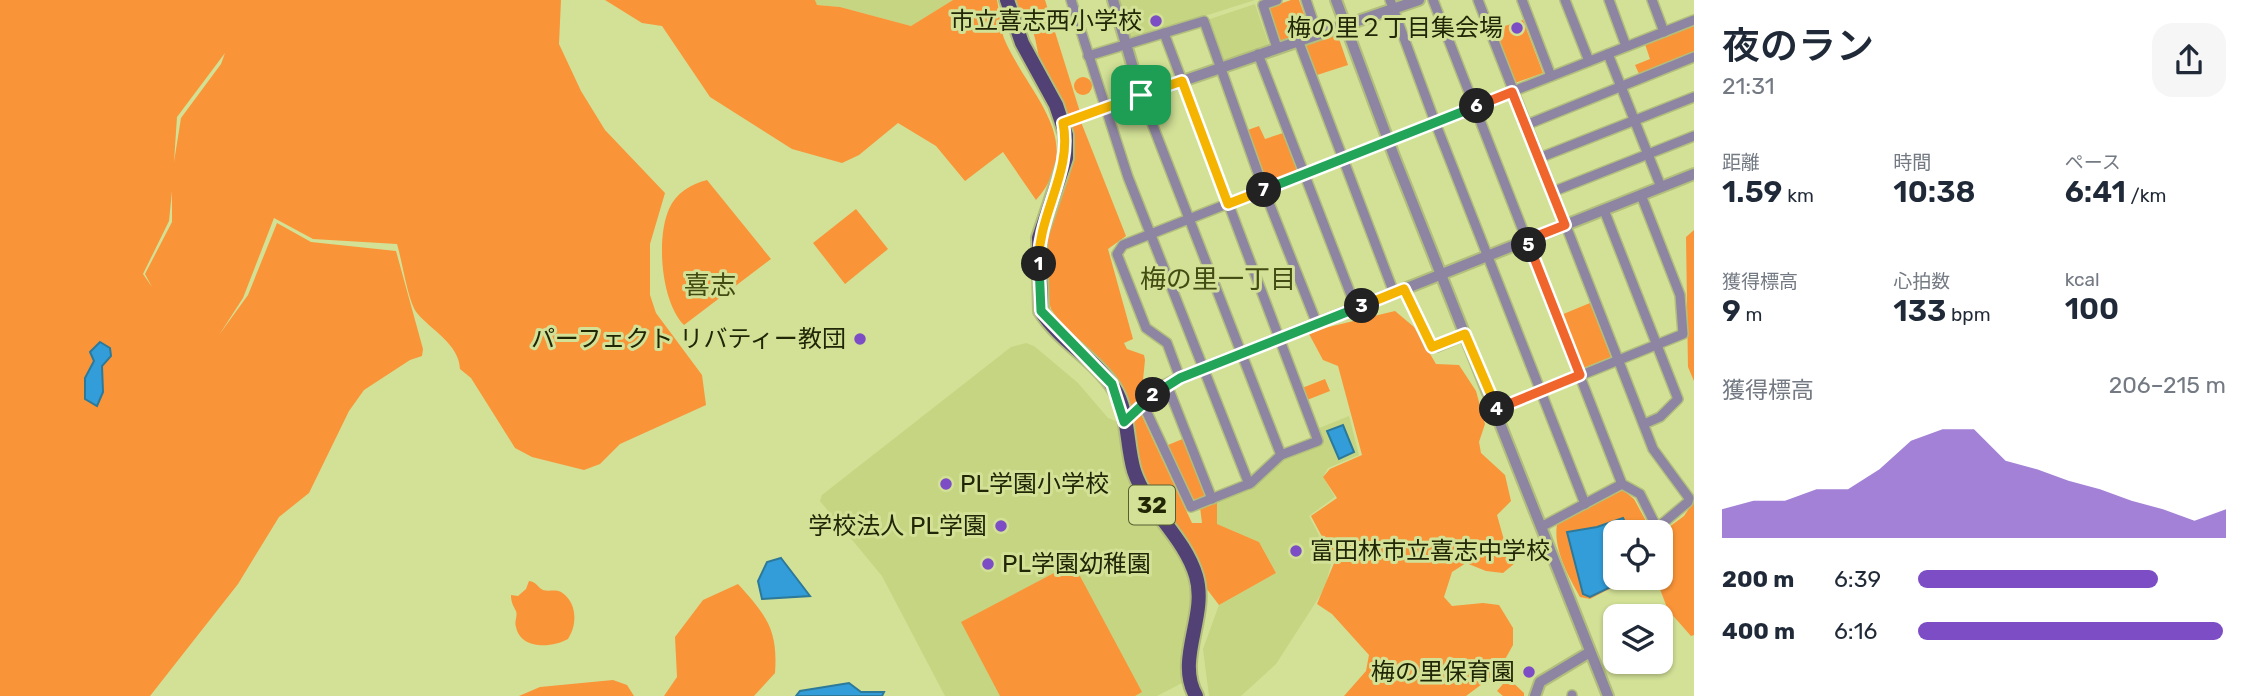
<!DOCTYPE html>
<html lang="ja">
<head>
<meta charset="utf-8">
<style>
  :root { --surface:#fff; --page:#f6f6f7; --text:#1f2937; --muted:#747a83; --accent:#7c4dc5 }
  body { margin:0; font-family:Rubik,"Noto Sans JP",sans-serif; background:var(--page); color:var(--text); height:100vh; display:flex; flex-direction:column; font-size:26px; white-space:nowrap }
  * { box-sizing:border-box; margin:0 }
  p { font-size:23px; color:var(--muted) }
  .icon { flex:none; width:38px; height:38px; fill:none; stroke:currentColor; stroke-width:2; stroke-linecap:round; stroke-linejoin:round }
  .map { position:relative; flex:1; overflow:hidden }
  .side { display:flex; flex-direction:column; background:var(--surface); width:560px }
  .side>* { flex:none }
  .fabs { position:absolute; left:1603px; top:520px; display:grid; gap:14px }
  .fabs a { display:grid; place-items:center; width:70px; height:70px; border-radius:14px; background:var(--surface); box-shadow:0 2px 5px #0004; font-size:35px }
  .pin { position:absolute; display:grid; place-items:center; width:60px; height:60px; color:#fff; margin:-30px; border-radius:14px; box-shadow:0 4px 10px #0006 }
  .km { position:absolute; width:35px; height:35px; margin:-18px; border-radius:50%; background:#222; color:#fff; font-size:19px; line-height:35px; text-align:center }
  .round { display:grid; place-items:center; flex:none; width:74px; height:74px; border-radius:21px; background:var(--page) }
  .summary { display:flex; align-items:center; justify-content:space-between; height:119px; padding:0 28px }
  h1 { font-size:38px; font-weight:600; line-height:52px }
  .stats { display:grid; grid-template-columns:repeat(3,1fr); gap:10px; height:119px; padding:7px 28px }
  .stats div { display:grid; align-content:center }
  .stats b { font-size:30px; font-weight:600 }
  .stats small { font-size:19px; font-weight:400 }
  .stats p { font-size:19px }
  .chart { height:196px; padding:14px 28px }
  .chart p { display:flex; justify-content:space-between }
  .chart svg { width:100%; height:126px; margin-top:7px; fill:var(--accent); opacity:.7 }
  ul { padding:0 28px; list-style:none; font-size:23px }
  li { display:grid; grid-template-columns:112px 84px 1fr; align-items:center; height:52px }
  li i { height:18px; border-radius:9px; background:var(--accent) }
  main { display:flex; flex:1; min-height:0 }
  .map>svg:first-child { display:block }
  .built { fill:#c5d582 }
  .green { fill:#fa9438; fill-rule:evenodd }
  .water { fill:#329dd9; stroke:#2d799a; stroke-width:2 }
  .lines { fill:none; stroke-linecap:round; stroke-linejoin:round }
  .minor-casing { stroke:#b2bf7c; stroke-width:12 }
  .tertiary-casing { stroke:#b2bf7c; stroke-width:14 }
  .primary-casing { stroke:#b2bf7c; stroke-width:18 }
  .minor { stroke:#8e85a3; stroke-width:9 }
  .tertiary { stroke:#8e85a3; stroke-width:10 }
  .primary { stroke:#524174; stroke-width:14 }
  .split-1-casing { stroke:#fff; stroke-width:14 }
  .split-2-casing { stroke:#fff; stroke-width:14 }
  .split-3-casing { stroke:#fff; stroke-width:14 }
  .split-4-casing { stroke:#fff; stroke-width:14 }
  .split-5-casing { stroke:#fff; stroke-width:14 }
  .split-6-casing { stroke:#fff; stroke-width:14 }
  .split-7-casing { stroke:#fff; stroke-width:14 }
  .split-8-casing { stroke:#fff; stroke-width:14 }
  .split-1 { stroke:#f5b400; stroke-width:9 }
  .split-2 { stroke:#22a559; stroke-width:9 }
  .split-3 { stroke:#22a559; stroke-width:9 }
  .split-4 { stroke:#f5b400; stroke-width:9 }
  .split-5 { stroke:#f0652b; stroke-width:9 }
  .split-6 { stroke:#f0652b; stroke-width:9 }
  .split-7 { stroke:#22a559; stroke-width:9 }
  .split-8 { stroke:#f5b400; stroke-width:9 }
  .poi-dot { fill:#7c4dc5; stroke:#d2e196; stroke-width:2.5 }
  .labels { text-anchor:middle; stroke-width:6; stroke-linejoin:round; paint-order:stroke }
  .shield { fill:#d2e196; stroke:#565e32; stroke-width:2 }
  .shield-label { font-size:23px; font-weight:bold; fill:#212607 }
  .poi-label { font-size:24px; fill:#212607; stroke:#d2e196; text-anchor:end }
  .neighbourhood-label { font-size:26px; fill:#424b12; stroke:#d2e196 }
</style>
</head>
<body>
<main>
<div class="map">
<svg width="1694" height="696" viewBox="0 0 1694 696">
  <rect width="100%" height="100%" fill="#d2e196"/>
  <g class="built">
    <polygon points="815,0 953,0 911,26 840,7 817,5"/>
    <polygon points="1117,0 1255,0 1129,40"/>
    <polygon points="1255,4 1269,45 1221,61 1207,20"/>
    <polygon points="1026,343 1034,346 1078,383 1108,418 1121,423 1122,452 1135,491 1179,551 1191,581 1194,605 1184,682 1157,696 945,696 882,576 820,501 822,495 1011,347"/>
    <polygon points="1349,416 1359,455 1328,468 1323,477 1335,497 1309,516 1332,560 1325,588 1276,664 1241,696 1209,696 1203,649 1219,605 1276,573 1259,542 1217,524 1217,502 1250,488 1281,458 1321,442 1317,429"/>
  </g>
  <g class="green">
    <path d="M0,0h561l-2,44 22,47 24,39 60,63 -15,51v51l6,18 46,62 4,30 -86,39 -20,20 -16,6 -52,-13 -17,-9 -44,-70 -11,-9c-1,-25 -29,-39 -43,-56 -9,-11 -15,-53 -20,-69l-84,-5 -39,-21 -31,80 -24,37 29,-40 29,-72 34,19 85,9 27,98 -1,7 -12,4 -46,30 -15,21 -40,82 -30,24 -41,67 -88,112h-150zM225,53l-4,11 -40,54 -7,44 3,-45zM172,191v31l-27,52 7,13 -9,-13 26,-53z"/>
    <path d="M605,0h210l2,5 23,2 71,19 42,-26h44c3,14 3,31 9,43 25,54 81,99 30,157l-33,-48 -38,29 -29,-35 -38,-23 -39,32 -17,8 -50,-14 -82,-52 -48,-71 -20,-3z"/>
    <path d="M1013,0h32l35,112 -12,5c-9,-17 -18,-33 -26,-50 -8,-21 -3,-41 -25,-53z"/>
    <polygon points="1291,0 1299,0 1310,31 1280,41 1268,8"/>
    <polygon points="1523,20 1543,73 1512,84 1493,30"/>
    <polygon points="1694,24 1694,53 1640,76 1635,65 1650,59 1645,44"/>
    <polygon points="1337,33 1348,65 1314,76 1304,44"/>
    <circle cx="1083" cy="86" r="9"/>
    <polygon points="1072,122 1081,122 1126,236 1108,249 1133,339 1124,343 1127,349 1144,355 1145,360 1141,400 1128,411 1098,364 1062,325 1051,309 1044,285 1041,256 1053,209 1068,179 1074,154"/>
    <polygon points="1259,126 1265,139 1283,133 1298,171 1265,185 1245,131"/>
    <path d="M707,180l64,79 -87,66c-23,-23 -28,-87 -15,-116 7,-16 22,-25 38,-29z"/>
    <polygon points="856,209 888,249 845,284 813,243"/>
    <polygon points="1694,230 1694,381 1688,367 1686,237"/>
    <polygon points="1590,303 1611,357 1581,369 1561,315"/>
    <polygon points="1395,311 1414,327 1436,364 1459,365 1476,391 1485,424 1479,442 1481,453 1505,475 1511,501 1497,515 1504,540 1514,549 1515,563 1503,573 1486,571 1466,563 1452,572 1444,597 1452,606 1483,603 1499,605 1513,628 1513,645 1498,672 1466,696 1344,696 1366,671 1369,655 1332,614 1317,604 1335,561 1311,516 1337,498 1323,477 1330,469 1362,455 1338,366 1323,360 1308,332"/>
    <polygon points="1325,379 1330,391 1307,400 1302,388"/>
    <polygon points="1141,414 1192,523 1202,523 1200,507 1217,502 1217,524 1259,542 1276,573 1219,605 1203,584 1142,481 1128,426"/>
    <polygon points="1185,438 1206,496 1192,501 1168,445"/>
    <path d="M1623,490l11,9 18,33h-37v46h46v-45l23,-17 10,-15v134l-3,1 -23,-26 -12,-31 -31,2 -35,18 -10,-2c-12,-22 -27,-48 -23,-73z"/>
    <polygon points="1073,563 1142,692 1135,696 1000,696 961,622"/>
    <path d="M529,581c8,1 8,6 14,9 6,2 12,-1 18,2 16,10 17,32 7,47 -16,9 -47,11 -52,-12 -2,-6 2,-11 0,-16 -3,-6 -5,-9 -5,-16l7,1 8,-7z"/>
    <path d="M738,584c29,32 40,46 37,89l-21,23h-90l13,-19 -2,-40 28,-37z"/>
    <polygon points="1508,678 1524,693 1524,696 1503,696 1497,691"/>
    <polygon points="613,680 627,685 634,696 519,696 540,687"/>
  </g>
  <g class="water">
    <polygon points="100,342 110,348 111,356 102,366 103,392 97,406 85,399 85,378 94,361 90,352"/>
    <polygon points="1343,425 1354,452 1339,459 1327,431"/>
    <polygon points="1623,518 1630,532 1615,532 1615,578 1629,578 1590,597 1583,594 1567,532 1597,527"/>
    <polygon points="781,558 810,596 762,599 758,581 767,562"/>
    <polygon points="849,683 861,692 884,692 882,696 796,696 800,691"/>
  </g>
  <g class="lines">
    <defs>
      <g id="minor">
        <polyline points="1071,0 1128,177 1249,484"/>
        <polyline points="1306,0 1317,33"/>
        <polyline points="1390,0 1435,122 1585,504"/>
        <polyline points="1433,0 1622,484 1640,494 1657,528 1688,502 1689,498 1653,449 1478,0"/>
        <polyline points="1522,0 1551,76"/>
        <polyline points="1565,0 1589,61"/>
        <polyline points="1609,0 1626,46"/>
        <polyline points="1652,0 1664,32"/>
        <polyline points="1298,40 1394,293"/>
        <polyline points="1277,48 1263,5 1277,0"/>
        <polyline points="1258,54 1356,308"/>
        <polyline points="1608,54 1661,187"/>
        <polyline points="1088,56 1204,21 1264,190 1317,324"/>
        <polyline points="1141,95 1281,455"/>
        <polyline points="1063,123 1104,108"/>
        <polyline points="1526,125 1694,57"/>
        <polyline points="1539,158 1694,97"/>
        <polyline points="1552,192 1694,136"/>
        <polyline points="1604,210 1678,399 1660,417 1644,424"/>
        <polyline points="1404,289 1430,346 1437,347 1465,335"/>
        <polyline points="1180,378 1167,343 1146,328 1117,254 1123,245 1694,20"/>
        <polyline points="1167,385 1212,499"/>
        <polyline points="1143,404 1191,507 1251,483 1281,455 1318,441 1164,33"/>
        <polyline points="1495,410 1683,334 1680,295 1641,195"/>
        <polyline points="1541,527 1622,484"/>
        <polyline points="1572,695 1572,696"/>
      </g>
      <g id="tertiary">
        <polyline points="1113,0 1141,95"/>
        <polyline points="1336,0 1394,156 1608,696"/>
        <polyline points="1104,108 1419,0"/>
        <polyline points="1124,422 1160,388 1180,378 1694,174"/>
        <polyline points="1535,696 1540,682 1590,652"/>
      </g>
      <path id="primary" d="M1007,0l15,43 34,62 10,30v23l-27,80 2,73c19,30 54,48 73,77 15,23 12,57 20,83 13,39 50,65 62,105 12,40 -21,83 0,120"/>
    </defs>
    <use href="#minor" class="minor-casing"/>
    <use href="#tertiary" class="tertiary-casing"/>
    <use href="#primary" class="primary-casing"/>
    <use href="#minor" class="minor"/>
    <use href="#tertiary" class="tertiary"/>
    <use href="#primary" class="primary"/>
  </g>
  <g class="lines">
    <defs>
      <path id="split-1" d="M1039,264c-2,-49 34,-91 24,-141l78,-28"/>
      <polyline id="split-2" points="1039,264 1041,311 1112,384 1124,422 1153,395"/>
      <polyline id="split-3" points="1153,395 1180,378 1362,306"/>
      <polyline id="split-4" points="1362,306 1404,289 1432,347 1465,334 1497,409"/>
      <polyline id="split-5" points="1497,409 1580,375 1529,245"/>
      <polyline id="split-6" points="1477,106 1512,92 1565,225 1527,240 1529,245"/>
      <polyline id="split-7" points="1264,190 1477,106"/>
      <polyline id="split-8" points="1141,95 1182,81 1228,204 1264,190"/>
    </defs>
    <use href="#split-1" class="split-1-casing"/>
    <use href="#split-2" class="split-2-casing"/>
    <use href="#split-3" class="split-3-casing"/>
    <use href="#split-4" class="split-4-casing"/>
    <use href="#split-5" class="split-5-casing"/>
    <use href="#split-6" class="split-6-casing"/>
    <use href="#split-7" class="split-7-casing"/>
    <use href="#split-8" class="split-8-casing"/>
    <use href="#split-1" class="split-1"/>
    <use href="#split-2" class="split-2"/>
    <use href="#split-3" class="split-3"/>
    <use href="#split-4" class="split-4"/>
    <use href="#split-5" class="split-5"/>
    <use href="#split-6" class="split-6"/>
    <use href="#split-7" class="split-7"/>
    <use href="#split-8" class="split-8"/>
  </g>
  <g class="poi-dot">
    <circle cx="1156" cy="21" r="7"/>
    <circle cx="1517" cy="28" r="7"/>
    <circle cx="860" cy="339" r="7"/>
    <circle cx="946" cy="484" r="7"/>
    <circle cx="1001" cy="526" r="7"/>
    <circle cx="1296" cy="551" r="7"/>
    <circle cx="988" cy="564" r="7"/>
    <circle cx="1529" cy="672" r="7"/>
  </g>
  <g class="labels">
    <rect class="shield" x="1129" y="485.5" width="46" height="39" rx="5"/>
    <g class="shield-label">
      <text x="1152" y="513">32</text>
    </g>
    <g class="poi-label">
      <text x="1142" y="29">市立喜志西小学校</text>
      <text x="1503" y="36">梅の里２丁目集会場</text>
      <text x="846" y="347">パーフェクト リバティー教団</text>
      <text x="960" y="492" text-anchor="start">PL学園小学校</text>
      <text x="987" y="534">学校法人 PL学園</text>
      <text x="1310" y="559" text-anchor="start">富田林市立喜志中学校</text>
      <text x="1002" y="572" text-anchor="start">PL学園幼稚園</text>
      <text x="1515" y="680">梅の里保育園</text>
    </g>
    <g class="neighbourhood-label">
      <text x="1218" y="288">梅の里一丁目</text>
      <text x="710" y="294">喜志</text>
    </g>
  </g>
</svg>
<div class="fabs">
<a><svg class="icon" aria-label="locate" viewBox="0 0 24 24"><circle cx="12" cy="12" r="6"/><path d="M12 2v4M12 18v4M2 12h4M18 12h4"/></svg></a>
<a><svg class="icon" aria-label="layers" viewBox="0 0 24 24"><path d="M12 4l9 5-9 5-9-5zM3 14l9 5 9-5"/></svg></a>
</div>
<div class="pin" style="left:1141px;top:95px;background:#1e9e55"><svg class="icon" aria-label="arrive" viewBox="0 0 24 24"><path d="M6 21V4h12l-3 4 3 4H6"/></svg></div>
<b class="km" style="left:1039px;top:264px">1</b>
<b class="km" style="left:1153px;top:395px">2</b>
<b class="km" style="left:1362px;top:306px">3</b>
<b class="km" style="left:1497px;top:409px">4</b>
<b class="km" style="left:1529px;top:245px">5</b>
<b class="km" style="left:1477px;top:106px">6</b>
<b class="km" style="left:1264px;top:190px">7</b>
</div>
<section class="side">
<div class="summary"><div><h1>夜のラン</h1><p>21:31</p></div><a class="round"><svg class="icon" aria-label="share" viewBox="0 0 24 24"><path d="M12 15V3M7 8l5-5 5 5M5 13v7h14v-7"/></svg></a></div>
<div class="stats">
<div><p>距離</p><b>1.59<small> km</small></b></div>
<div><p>時間</p><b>10:38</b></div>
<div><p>ペース</p><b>6:41<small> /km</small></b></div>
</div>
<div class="stats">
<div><p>獲得標高</p><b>9<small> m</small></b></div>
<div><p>心拍数</p><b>133<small> bpm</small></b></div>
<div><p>kcal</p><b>100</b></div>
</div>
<div class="chart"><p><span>獲得標高</span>206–215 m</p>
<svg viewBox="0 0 160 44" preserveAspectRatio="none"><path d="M0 44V34L10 31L20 31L30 27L40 27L50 20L60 10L70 6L80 6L90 17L100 20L110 24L120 27L130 31L140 34L150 38L160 34V44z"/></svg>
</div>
<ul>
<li><b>200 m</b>6:39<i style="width:78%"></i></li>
<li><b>400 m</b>6:16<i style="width:99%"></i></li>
</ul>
</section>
</main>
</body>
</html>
